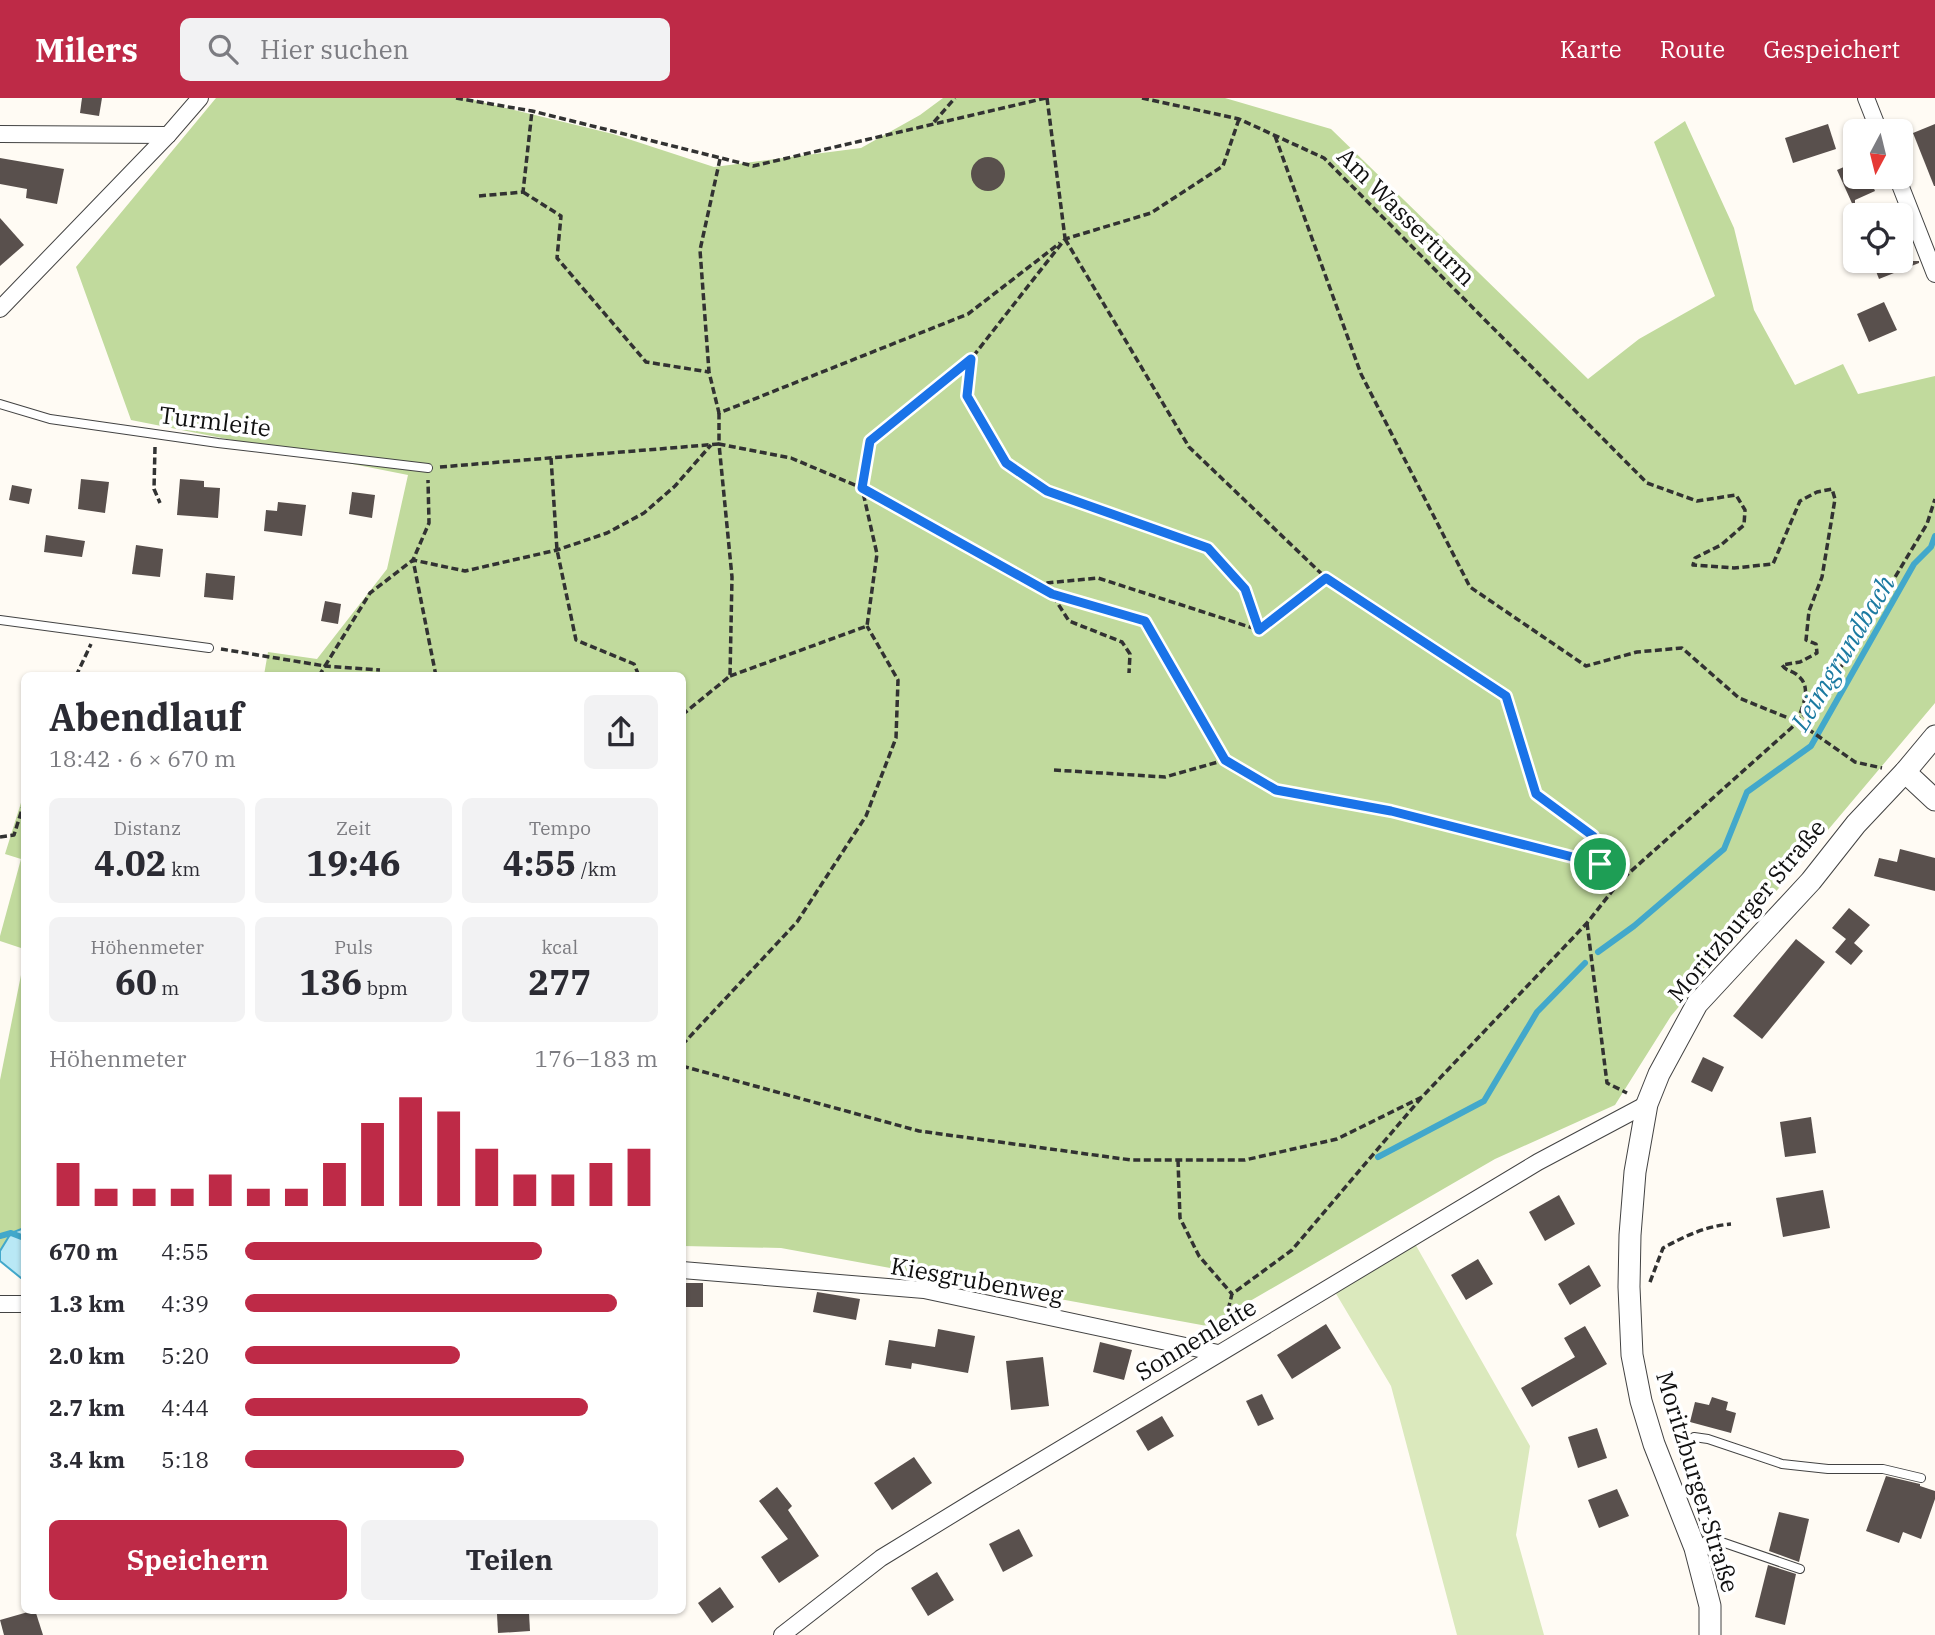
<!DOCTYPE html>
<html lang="de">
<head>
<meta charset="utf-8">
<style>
  :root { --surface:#fff; --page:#f2f2f3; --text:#2b2b33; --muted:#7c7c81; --accent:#be2a47 }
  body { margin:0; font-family:"IBM Plex Serif",serif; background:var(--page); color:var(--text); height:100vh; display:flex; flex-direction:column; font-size:26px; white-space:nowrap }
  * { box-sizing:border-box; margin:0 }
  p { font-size:23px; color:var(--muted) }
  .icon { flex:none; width:38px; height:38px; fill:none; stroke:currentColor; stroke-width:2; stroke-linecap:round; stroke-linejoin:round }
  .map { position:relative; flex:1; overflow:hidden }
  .sheet { position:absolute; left:21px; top:574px; width:665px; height:942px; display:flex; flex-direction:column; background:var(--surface); border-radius:10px; box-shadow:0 2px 5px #0004 }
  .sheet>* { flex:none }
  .needle { width:46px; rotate:187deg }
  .controls { position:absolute; left:1843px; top:21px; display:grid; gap:14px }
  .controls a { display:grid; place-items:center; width:70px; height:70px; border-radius:10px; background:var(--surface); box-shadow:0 2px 5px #0004; font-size:35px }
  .pin { position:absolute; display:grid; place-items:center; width:60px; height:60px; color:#fff; margin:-30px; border:4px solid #fff; border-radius:50%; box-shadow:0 2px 7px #0007 }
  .round { display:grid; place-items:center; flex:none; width:74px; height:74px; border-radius:10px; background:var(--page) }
  .head { display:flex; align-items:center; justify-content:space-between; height:119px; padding:0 28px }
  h1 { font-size:38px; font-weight:700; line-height:52px }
  .stats { display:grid; grid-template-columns:repeat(3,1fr); gap:10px; height:119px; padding:7px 28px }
  .stats div { display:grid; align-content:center; border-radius:10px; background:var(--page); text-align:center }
  .stats b { font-size:35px; font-weight:700 }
  .stats small { font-size:19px; font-weight:400 }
  .stats p { font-size:19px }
  .chart { height:196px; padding:14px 28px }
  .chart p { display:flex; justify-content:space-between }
  .chart svg { width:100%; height:126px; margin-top:7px; stroke:var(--accent); stroke-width:6 }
  .primary-button { display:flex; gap:14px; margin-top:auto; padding:14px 28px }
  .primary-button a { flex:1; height:80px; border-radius:10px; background:var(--accent); color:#fff; font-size:28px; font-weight:700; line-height:80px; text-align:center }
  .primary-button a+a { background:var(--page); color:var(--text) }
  ul { padding:0 28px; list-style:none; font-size:23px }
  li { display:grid; grid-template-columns:112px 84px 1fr; align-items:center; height:52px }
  li i { height:18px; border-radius:9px; background:var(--accent) }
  header { display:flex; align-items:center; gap:42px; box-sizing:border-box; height:98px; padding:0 35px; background:var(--accent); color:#fff }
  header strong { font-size:33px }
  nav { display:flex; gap:38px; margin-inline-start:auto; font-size:24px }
  .search { width:490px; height:63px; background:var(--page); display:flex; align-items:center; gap:18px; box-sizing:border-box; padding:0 24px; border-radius:10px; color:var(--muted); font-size:26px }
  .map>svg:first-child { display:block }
  .green { fill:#dbe9bd }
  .forest { fill:#c1da9d }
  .water { fill:#b9e8f5; stroke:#42a8cb; stroke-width:2 }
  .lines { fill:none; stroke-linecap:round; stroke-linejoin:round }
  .stream { stroke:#42a8cb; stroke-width:6 }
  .building { fill:#59504d }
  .service-casing { stroke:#434343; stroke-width:10 }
  .minor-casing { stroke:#434343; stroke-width:18 }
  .tertiary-casing { stroke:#434343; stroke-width:23 }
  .path { stroke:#323232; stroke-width:3.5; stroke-dasharray:7 3.5; stroke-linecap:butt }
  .service { stroke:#fff; stroke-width:8 }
  .minor { stroke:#fff; stroke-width:16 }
  .tertiary { stroke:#fff; stroke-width:21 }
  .route-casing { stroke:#fff; stroke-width:14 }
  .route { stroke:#1a73e8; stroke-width:9 }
  .labels { text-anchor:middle; stroke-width:7; stroke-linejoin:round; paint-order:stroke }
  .street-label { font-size:24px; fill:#101010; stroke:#fff }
  .water-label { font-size:26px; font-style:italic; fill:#1b7aa1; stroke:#fff }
</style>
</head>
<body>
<header>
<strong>Milers</strong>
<div class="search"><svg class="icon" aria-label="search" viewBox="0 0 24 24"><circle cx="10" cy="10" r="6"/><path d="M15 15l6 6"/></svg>Hier suchen</div>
<nav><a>Karte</a><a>Route</a><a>Gespeichert</a></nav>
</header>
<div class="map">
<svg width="1935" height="1537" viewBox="0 0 1935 1537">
  <rect width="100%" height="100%" fill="#fffbf4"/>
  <polygon class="green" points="1414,1144 1530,1348 1516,1437 1544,1537 1457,1537 1391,1288 1335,1194"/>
  <g class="forest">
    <polygon points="216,0 465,0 613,36 714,69 861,50 920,17 943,0 1225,0 1331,31 1588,281 1639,241 1715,198 1654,44 1685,23 1734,130 1754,212 1795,287 1843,266 1858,296 1935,278 1935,605 1671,918 1615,1007 1495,1061 1207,1228 781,1150 683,1148 682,578 264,577 268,554 317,561 387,471 408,377 131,322 76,169"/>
    <polygon points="24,695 24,851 0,843 0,838 21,761 5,756"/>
    <polygon points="24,862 24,1130 11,1135 0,1153 0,982"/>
  </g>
  <polygon class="water" points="24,1130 24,1180 21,1180 0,1163 0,1153 11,1135"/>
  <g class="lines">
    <g class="stream">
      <polyline points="1598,854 1634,828 1724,751 1747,694 1811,648 1914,466 1931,449 1935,438"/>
      <polyline points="1378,1059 1484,1003 1537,914 1585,865"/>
      <polyline points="0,1138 11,1135 24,1140"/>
    </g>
  </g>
  <g class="building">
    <polygon points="82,0 102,0 99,18 80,15"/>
    <polygon points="1828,26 1836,51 1793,65 1785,40"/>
    <polygon points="1935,26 1935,88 1934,88 1913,35"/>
    <circle cx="988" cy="76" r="17"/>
    <polygon points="0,60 64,71 57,106 26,100 27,91 0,86"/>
    <polygon points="1855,64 1855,79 1869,79 1875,93 1855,102 1855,112 1837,72"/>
    <polygon points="0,120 24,147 0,168"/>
    <polygon points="1872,163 1919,163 1919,165 1879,181"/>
    <polygon points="1884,204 1897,232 1869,244 1857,216"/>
    <polygon points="81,381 109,384 105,415 78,411"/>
    <polygon points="180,381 204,383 204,389 220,390 218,420 177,417"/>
    <polygon points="12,387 32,391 29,406 9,402"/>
    <polygon points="352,394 375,397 372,420 349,416"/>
    <polygon points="278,404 306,407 302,438 264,433 266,412 277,413"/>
    <polygon points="46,437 85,443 82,459 44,454"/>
    <polygon points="136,447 163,451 160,479 132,476"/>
    <polygon points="206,475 235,478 233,502 204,499"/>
    <polygon points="325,503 341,506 338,526 321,523"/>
    <polygon points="1900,751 1935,760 1935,793 1874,778 1879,760 1897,764"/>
    <polygon points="1849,810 1870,827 1854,845 1863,853 1851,867 1835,854 1846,841 1832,830"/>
    <polygon points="1796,841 1825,864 1762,941 1733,918"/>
    <polygon points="1703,959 1724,969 1712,994 1691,984"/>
    <polygon points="1811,1019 1816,1055 1785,1059 1780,1024"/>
    <polygon points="1823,1092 1830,1130 1783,1139 1776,1100"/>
    <polygon points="1559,1097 1575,1126 1545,1143 1529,1114"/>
    <polygon points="1478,1161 1493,1186 1466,1202 1451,1177"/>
    <polygon points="1589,1167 1601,1188 1570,1207 1558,1186"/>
    <rect x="682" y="1185" width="21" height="24"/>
    <polygon points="817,1194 860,1201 856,1222 813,1214"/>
    <polygon points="1326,1226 1341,1250 1292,1281 1277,1257"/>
    <polygon points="1585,1228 1607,1266 1532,1309 1521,1290 1575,1259 1564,1240"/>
    <polygon points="938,1231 975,1238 968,1275 912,1265 911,1271 885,1267 889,1242 935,1249"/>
    <polygon points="1100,1244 1132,1252 1124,1282 1093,1274"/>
    <polygon points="1043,1259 1049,1308 1011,1312 1006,1263"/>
    <polygon points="1262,1296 1274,1321 1258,1328 1246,1303"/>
    <polygon points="1712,1299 1728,1304 1726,1312 1736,1315 1731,1335 1690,1324 1695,1304 1709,1307"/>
    <polygon points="1162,1318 1174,1338 1148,1353 1136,1333"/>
    <polygon points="1597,1330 1607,1360 1578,1370 1568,1339"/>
    <polygon points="914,1359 932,1385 892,1412 874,1385"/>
    <polygon points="1886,1378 1920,1386 1920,1388 1935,1393 1935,1401 1921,1441 1903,1434 1899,1445 1866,1433"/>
    <polygon points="777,1389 792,1408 788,1412 819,1458 779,1485 761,1459 788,1441 759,1403"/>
    <polygon points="1617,1391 1629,1418 1599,1430 1588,1402"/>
    <polygon points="1779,1414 1809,1421 1799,1464 1769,1453"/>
    <polygon points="1019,1431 1033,1458 1003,1474 989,1446"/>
    <polygon points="1768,1467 1796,1476 1785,1527 1755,1519"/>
    <polygon points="937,1474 954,1502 928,1518 911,1490"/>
    <polygon points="720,1489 734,1509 712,1525 698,1505"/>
    <polygon points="35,1512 43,1537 4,1537 0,1522"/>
    <polygon points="529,1515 530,1533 498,1535 497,1516"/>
  </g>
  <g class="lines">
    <defs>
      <g id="service">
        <polyline points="0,306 50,321 218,345 428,370"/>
        <polyline points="0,522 209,550"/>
        <polyline points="1710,1440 1800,1471"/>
        <polyline points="1696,1449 1710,1440 1685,1364 1686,1345 1694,1339 1708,1341 1782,1366 1828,1371 1883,1371 1921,1380"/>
      </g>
      <g id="minor">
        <polyline points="1866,0 1879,33"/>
        <polyline points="0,36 168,37"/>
        <polyline points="1897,79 1935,176"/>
        <polyline points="0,211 168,37 200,0"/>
        <polyline points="682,1172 924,1192 1218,1255"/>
        <polyline points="0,1206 24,1206"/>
        <polyline points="782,1537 881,1460 979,1400 1538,1064 1647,1006"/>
      </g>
      <g id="tertiary">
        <polyline points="1905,674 1935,702"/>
        <polyline points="1710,1537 1710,1508 1695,1450 1654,1346 1641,1303 1632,1257 1629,1189 1630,1137 1635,1074 1647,1006 1659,976 1697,906 1811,783 1856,726 1905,674 1935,638"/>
      </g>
    </defs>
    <use href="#service" class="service-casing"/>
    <use href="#minor" class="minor-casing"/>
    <use href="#tertiary" class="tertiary-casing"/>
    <g class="path">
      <polyline points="456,0 532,13 753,68 1046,0"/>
      <polyline points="1047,0 1065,140"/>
      <path d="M1142,0l97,21 85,39 323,325 50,18 39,-6 9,15 -1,15 -23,20 -26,13 -2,7 41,3 39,-4 27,-63 17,-9 15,-3 3,10 -13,78 -13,34 -3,29 10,4 1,9 -17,9 -18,3c4,6 8,5 14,9 17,12 7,30 2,46"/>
      <polyline points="1239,21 1223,68 1151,115 1065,141 971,261 967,298 1006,365 1047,392 1208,450 1245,491 1259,532"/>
      <polyline points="934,24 955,0"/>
      <polyline points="1275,38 1361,276 1470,489 1586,568 1637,554 1682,550 1739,600 1798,624 1855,664 1882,670"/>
      <polyline points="720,61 700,152 709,274 719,315 968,216 1060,145"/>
      <polyline points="523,94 561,118 557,160 646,264 709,274"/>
      <polyline points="479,98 523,94 532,13"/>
      <polyline points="1065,141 1189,349 1326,480 1506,598 1536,696 1593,738 1600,766"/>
      <polyline points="155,349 154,391 160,405"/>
      <polyline points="551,360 557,452 576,542 634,566 639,578"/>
      <polyline points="440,369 719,346 719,315"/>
      <polyline points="1036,486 1098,480 1259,532 1326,480"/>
      <polyline points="1053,498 1069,523 1122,544 1130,556 1129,575"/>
      <polyline points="221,551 325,568 370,495 413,462 429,425 428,382"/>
      <polyline points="76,578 91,546"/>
      <polyline points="319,578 325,568 380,572"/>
      <polyline points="436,578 413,462 465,473 557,452 607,435 644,415 675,388 711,347"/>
      <polyline points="730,578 867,528 877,456 862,390 870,343 971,261"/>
      <polyline points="682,617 730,578 732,479 719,346 791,360 862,390 1052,496 1145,523 1225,662 1277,692 1391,713 1600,766 1620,783"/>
      <polyline points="1054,672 1165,679 1225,662"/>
      <polyline points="0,739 14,737 24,705"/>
      <polyline points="1587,825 1607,985 1627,995"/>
      <polyline points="682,947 797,824 866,718 896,640 898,582 867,528"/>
      <polyline points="682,968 919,1033 1131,1062 1245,1062 1337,1041 1422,999 1587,825 1620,783 1798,624 1829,589 1927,426 1935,401"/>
      <polyline points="1178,1062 1180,1120 1199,1158 1232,1196"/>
      <path d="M1650,1184l13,-34c22,-12 43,-22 68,-24"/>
      <polyline points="1223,1232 1232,1196 1292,1152 1421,1000"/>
    </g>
    <use href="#service" class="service"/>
    <use href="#minor" class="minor"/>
    <use href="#tertiary" class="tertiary"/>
  </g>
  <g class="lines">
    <defs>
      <polygon id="route" points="971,261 967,298 1006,365 1047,393 1208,450 1245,491 1259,532 1326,480 1506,598 1536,696 1593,738 1600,766 1391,713 1276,692 1225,662 1145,523 1052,496 862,390 870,343"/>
    </defs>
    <use href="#route" class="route-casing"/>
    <use href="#route" class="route"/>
  </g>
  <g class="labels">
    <g class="street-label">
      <text transform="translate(1406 119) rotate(45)" y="8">Am Wasserturm</text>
      <text transform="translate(215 324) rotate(7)" y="8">Turmleite</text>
      <text transform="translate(1747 813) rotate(-50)" y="8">Moritzburger Straße</text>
      <text transform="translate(977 1183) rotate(10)" y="8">Kiesgrubenweg</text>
      <text transform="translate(1196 1242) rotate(-31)" y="8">Sonnenleite</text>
      <text transform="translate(1697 1384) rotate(73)" y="8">Moritzburger Straße</text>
    </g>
    <g class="water-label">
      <text transform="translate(1843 555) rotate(-59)" y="9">Leimgrundbach</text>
    </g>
  </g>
</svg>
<div class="controls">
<a><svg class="needle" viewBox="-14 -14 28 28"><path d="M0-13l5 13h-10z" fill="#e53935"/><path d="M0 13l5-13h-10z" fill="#7c7c81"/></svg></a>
<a><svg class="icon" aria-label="locate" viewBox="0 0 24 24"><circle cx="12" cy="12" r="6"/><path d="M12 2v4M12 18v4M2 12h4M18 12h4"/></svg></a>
</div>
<div class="pin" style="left:1600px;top:766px;background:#1e9e55"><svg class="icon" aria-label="arrive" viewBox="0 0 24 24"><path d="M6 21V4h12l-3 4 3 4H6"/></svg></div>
<section class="sheet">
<div class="head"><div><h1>Abendlauf</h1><p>18:42 · 6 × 670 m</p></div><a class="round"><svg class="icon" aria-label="share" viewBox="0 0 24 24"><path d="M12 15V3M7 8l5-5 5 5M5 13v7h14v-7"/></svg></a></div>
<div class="stats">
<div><p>Distanz</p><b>4.02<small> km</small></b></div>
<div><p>Zeit</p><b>19:46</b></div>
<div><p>Tempo</p><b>4:55<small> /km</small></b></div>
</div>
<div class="stats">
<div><p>Höhenmeter</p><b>60<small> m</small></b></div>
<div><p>Puls</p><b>136<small> bpm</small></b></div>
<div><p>kcal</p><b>277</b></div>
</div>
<div class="chart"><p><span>Höhenmeter</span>176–183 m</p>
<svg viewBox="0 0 160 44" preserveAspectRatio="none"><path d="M5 44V29M15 44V38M25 44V38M35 44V38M45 44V33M55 44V38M65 44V38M75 44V29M85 44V15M95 44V6M105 44V11M115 44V24M125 44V33M135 44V33M145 44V29M155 44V24"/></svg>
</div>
<ul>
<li><b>670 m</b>4:55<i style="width:72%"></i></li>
<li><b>1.3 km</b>4:39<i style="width:90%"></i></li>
<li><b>2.0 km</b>5:20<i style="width:52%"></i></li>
<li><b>2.7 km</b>4:44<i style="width:83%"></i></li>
<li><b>3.4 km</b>5:18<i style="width:53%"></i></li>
</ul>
<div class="primary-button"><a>Speichern</a><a>Teilen</a></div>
</section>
</div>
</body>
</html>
